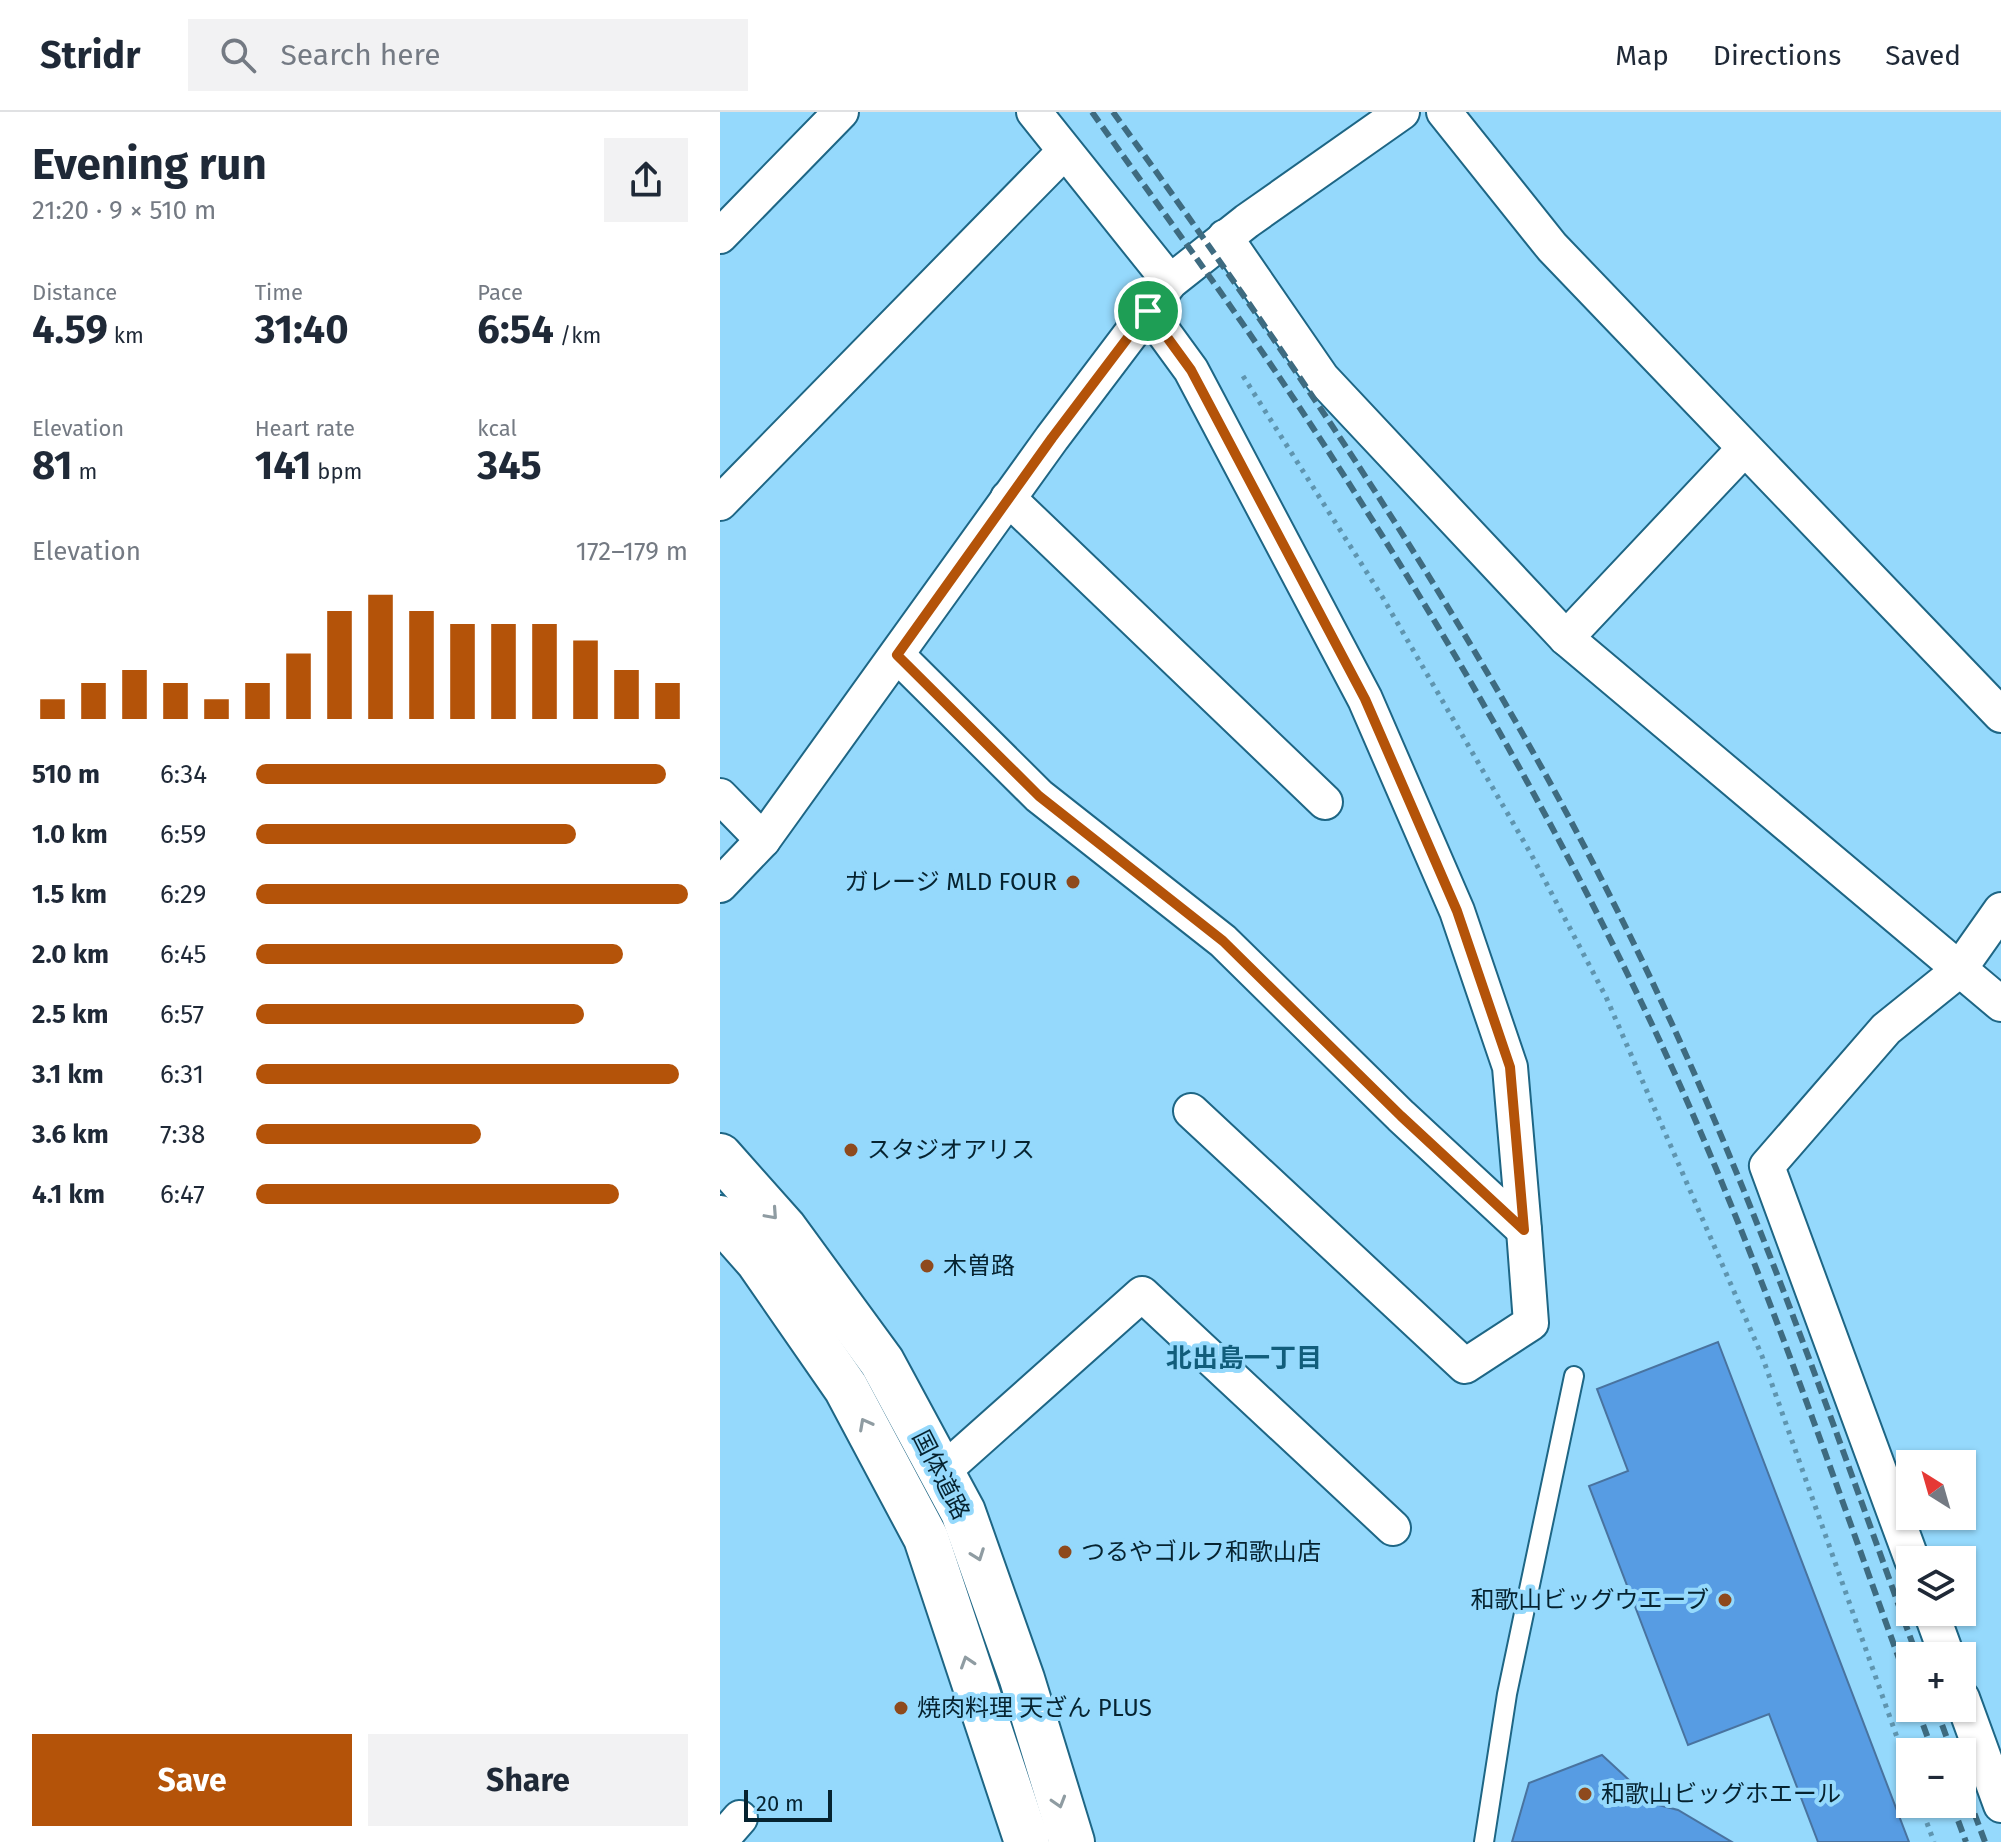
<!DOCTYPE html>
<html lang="en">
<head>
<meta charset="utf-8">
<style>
  :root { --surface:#fff; --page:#f2f2f3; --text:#1f2937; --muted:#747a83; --line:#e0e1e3; --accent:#b45309 }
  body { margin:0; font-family:"Fira Sans","Noto Sans JP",sans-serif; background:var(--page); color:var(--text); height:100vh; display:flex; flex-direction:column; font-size:30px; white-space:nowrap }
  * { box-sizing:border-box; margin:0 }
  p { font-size:26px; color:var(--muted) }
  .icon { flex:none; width:44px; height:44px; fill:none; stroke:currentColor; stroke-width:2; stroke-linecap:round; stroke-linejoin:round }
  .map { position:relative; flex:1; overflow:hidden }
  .drawer { display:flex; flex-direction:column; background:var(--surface); width:720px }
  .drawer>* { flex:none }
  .needle { width:52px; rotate:323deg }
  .fabs { position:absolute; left:1176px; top:1338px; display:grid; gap:16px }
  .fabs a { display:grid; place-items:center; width:80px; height:80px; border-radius:0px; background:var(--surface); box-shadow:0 2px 6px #0004; font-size:40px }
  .scale { position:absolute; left:24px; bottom:20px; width:88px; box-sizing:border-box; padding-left:8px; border:4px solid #062330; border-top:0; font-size:22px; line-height:28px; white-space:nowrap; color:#062330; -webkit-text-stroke:6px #95d9fc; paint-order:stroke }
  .pin { position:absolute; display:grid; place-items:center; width:68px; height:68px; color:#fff; margin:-34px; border:4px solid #fff; border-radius:50%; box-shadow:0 2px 8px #0007 }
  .round { display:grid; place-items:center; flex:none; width:84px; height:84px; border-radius:0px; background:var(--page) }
  .overview { display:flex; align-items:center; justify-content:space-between; height:136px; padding:0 32px }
  h1 { font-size:44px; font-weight:700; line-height:60px }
  .metrics { display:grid; grid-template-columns:repeat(3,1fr); gap:12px; height:136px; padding:8px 32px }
  .metrics div { display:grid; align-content:center }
  .metrics b { font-size:40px; font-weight:700 }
  .metrics small { font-size:22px; font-weight:400 }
  .metrics p { font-size:22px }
  .chart { height:224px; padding:16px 32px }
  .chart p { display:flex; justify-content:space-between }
  .chart svg { width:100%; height:144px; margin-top:8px; stroke:var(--accent); stroke-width:6 }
  .action { display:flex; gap:16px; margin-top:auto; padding:16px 32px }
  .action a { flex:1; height:92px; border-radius:0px; background:var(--accent); color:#fff; font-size:32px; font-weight:700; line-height:92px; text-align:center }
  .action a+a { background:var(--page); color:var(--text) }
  ul { padding:0 32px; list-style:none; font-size:26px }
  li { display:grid; grid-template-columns:128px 96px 1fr; align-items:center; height:60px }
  li i { height:20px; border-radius:10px; background:var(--accent) }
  header { display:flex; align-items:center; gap:48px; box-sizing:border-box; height:112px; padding:0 40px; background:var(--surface); border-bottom:2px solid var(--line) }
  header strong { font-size:38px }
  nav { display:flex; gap:44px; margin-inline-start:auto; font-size:28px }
  .search { width:560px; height:72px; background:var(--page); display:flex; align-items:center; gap:20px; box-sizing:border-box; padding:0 28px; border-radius:0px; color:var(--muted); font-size:30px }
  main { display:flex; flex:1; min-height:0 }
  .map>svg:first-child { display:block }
  .building { fill:#579ce3; stroke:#49739f; stroke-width:2 }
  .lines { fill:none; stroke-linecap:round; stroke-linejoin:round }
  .lane-casing { stroke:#1e6685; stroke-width:22 }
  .street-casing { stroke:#1e6685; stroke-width:38 }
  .secondary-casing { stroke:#1e6685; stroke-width:48 }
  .path { stroke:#5f95af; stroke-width:5; stroke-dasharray:4 6; stroke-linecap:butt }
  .lane { stroke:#fff; stroke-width:18 }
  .street { stroke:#fff; stroke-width:34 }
  .secondary { stroke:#fff; stroke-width:44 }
  .rail { stroke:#3e6b80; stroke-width:6; stroke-dasharray:12 6; stroke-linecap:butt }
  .oneway { stroke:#8f9ca2 }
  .route-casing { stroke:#fff; stroke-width:16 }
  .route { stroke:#b45309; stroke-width:10 }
  .poi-dot { fill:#8e4a1d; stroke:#95d9fc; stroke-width:3 }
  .labels { text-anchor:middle; stroke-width:8; stroke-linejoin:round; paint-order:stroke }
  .poi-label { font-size:24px; fill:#062330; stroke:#95d9fc; text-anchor:start }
  .street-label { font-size:24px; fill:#062330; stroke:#95d9fc }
  .neighbourhood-label { font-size:26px; font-weight:bold; fill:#115d7b; stroke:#95d9fc }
</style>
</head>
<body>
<header>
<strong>Stridr</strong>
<div class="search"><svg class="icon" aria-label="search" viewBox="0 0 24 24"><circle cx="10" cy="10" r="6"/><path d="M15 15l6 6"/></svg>Search here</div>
<nav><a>Map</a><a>Directions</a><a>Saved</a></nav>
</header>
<main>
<section class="drawer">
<div class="overview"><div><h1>Evening run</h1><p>21:20 · 9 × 510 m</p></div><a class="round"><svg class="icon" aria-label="share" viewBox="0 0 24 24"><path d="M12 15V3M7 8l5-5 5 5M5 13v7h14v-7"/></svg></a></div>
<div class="metrics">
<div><p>Distance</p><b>4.59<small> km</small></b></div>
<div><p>Time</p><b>31:40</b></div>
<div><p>Pace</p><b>6:54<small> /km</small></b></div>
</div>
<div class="metrics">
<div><p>Elevation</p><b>81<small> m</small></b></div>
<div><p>Heart rate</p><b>141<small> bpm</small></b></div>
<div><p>kcal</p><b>345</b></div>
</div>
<div class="chart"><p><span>Elevation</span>172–179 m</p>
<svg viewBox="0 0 160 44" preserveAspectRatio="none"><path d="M5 44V38M15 44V33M25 44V29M35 44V33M45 44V38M55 44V33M65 44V24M75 44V11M85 44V6M95 44V11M105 44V15M115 44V15M125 44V15M135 44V20M145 44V29M155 44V33"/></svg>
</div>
<ul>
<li><b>510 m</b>6:34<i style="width:95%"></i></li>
<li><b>1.0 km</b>6:59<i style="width:74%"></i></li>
<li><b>1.5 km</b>6:29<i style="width:100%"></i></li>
<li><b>2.0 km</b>6:45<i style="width:85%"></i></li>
<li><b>2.5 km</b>6:57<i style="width:76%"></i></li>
<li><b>3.1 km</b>6:31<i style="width:98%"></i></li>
<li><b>3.6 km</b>7:38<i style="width:52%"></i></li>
<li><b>4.1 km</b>6:47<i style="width:84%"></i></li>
</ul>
<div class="action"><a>Save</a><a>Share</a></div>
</section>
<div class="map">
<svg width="1281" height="1730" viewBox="0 0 1281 1730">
  <rect width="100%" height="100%" fill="#95d9fc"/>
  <g class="building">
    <polygon points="998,1230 1189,1730 1098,1730 1049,1602 968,1633 869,1374 908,1359 877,1277"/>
    <polygon points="882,1643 935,1692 958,1698 1012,1730 792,1730 809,1671"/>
  </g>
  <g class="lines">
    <defs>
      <polyline id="lane" points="764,1730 787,1582 854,1264"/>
      <g id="street">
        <polyline points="314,0 450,170"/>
        <polyline points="724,0 832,135 1281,603"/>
        <polyline points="0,124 121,0"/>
        <polyline points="505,125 602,266 846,526 1281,892"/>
        <polyline points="288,386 605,690"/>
        <polyline points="0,391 344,40"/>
        <polyline points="846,526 1024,337"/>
        <polyline points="177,543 319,684 503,829 681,1004 804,1118 790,955 737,799 645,587 471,258 428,199"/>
        <polyline points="0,684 43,728"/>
        <polyline points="0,773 43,728 332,326 450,170 527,109 682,0"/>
        <polyline points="471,999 745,1254 811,1211 804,1118"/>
        <polyline points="221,1361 422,1182 673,1416"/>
        <polyline points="1192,1448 1047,1054 1166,917 1238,859 1281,798"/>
        <polyline points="1211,1500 1227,1544"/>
        <polyline points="1242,1586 1281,1693"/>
        <polyline points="0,1729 20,1706"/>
      </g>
      <g id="secondary">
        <polyline points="0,1044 64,1116 162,1250 243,1400 302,1567 352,1730"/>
        <polyline points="0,1106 38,1149 126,1276 206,1426 307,1730"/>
      </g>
    </defs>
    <use href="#lane" class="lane-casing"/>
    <use href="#street" class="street-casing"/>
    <use href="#secondary" class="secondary-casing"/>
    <g class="path">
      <polyline points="523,264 663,486 811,742 886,885 1042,1244 1190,1662"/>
      <polyline points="1200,1692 1214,1730"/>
    </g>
    <use href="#lane" class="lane"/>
    <use href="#street" class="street"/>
    <use href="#secondary" class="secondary"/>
    <g class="rail">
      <path d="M372,0c74,105 151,208 221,316 123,187 236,382 333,584 105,218 181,450 264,677"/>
      <path d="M393,0c206,284 404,578 552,897 98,210 173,429 252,647"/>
      <polyline points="1197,1596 1213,1640"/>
      <polyline points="1216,1596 1232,1640"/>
      <polyline points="1242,1668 1265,1730"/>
      <polyline points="1232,1692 1246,1730"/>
    </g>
  </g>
  <defs><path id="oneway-chevron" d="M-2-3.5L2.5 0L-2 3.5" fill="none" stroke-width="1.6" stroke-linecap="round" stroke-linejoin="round" transform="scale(2)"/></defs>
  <g class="oneway">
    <use href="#oneway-chevron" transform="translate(52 1102) rotate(48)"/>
    <use href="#oneway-chevron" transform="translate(145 1312) rotate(-118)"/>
    <use href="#oneway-chevron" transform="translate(258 1443) rotate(70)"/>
    <use href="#oneway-chevron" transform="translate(247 1550) rotate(-108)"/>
    <use href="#oneway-chevron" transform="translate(339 1690) rotate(73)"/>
  </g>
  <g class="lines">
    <defs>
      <polygon id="route" points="428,199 471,258 645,587 737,799 790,955 804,1118 681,1004 503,829 319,684 177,543 332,326"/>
    </defs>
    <use href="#route" class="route-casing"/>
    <use href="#route" class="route"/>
  </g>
  <g class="poi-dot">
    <circle cx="353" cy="770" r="8"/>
    <circle cx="131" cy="1038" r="8"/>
    <circle cx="207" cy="1154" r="8"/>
    <circle cx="345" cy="1440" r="8"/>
    <circle cx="1005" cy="1488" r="8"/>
    <circle cx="181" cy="1596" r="8"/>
    <circle cx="865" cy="1682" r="8"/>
  </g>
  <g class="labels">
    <g class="poi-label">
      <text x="337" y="778" text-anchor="end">ガレージ MLD FOUR</text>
      <text x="147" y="1046">スタジオアリス</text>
      <text x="223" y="1162">木曽路</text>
      <text x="361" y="1448">つるやゴルフ和歌山店</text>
      <text x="989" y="1496" text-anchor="end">和歌山ビッグウエーブ</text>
      <text x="197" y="1604">焼肉料理 天ざん PLUS</text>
      <text x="881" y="1690">和歌山ビッグホエール</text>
    </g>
    <g class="street-label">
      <text transform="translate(221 1363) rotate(63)" y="8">国体道路</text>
    </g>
    <g class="neighbourhood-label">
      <text x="524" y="1255">北出島一丁目</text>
    </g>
  </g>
</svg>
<div class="fabs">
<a><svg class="needle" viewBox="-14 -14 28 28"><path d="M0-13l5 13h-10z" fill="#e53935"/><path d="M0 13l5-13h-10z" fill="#747a83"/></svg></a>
<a><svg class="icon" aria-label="layers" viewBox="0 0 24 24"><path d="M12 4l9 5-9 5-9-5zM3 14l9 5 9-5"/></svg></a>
<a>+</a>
<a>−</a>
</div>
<div class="scale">20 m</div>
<div class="pin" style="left:428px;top:199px;background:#1e9e55"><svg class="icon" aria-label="arrive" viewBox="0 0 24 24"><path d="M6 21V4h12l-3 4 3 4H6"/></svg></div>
</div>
</main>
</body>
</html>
